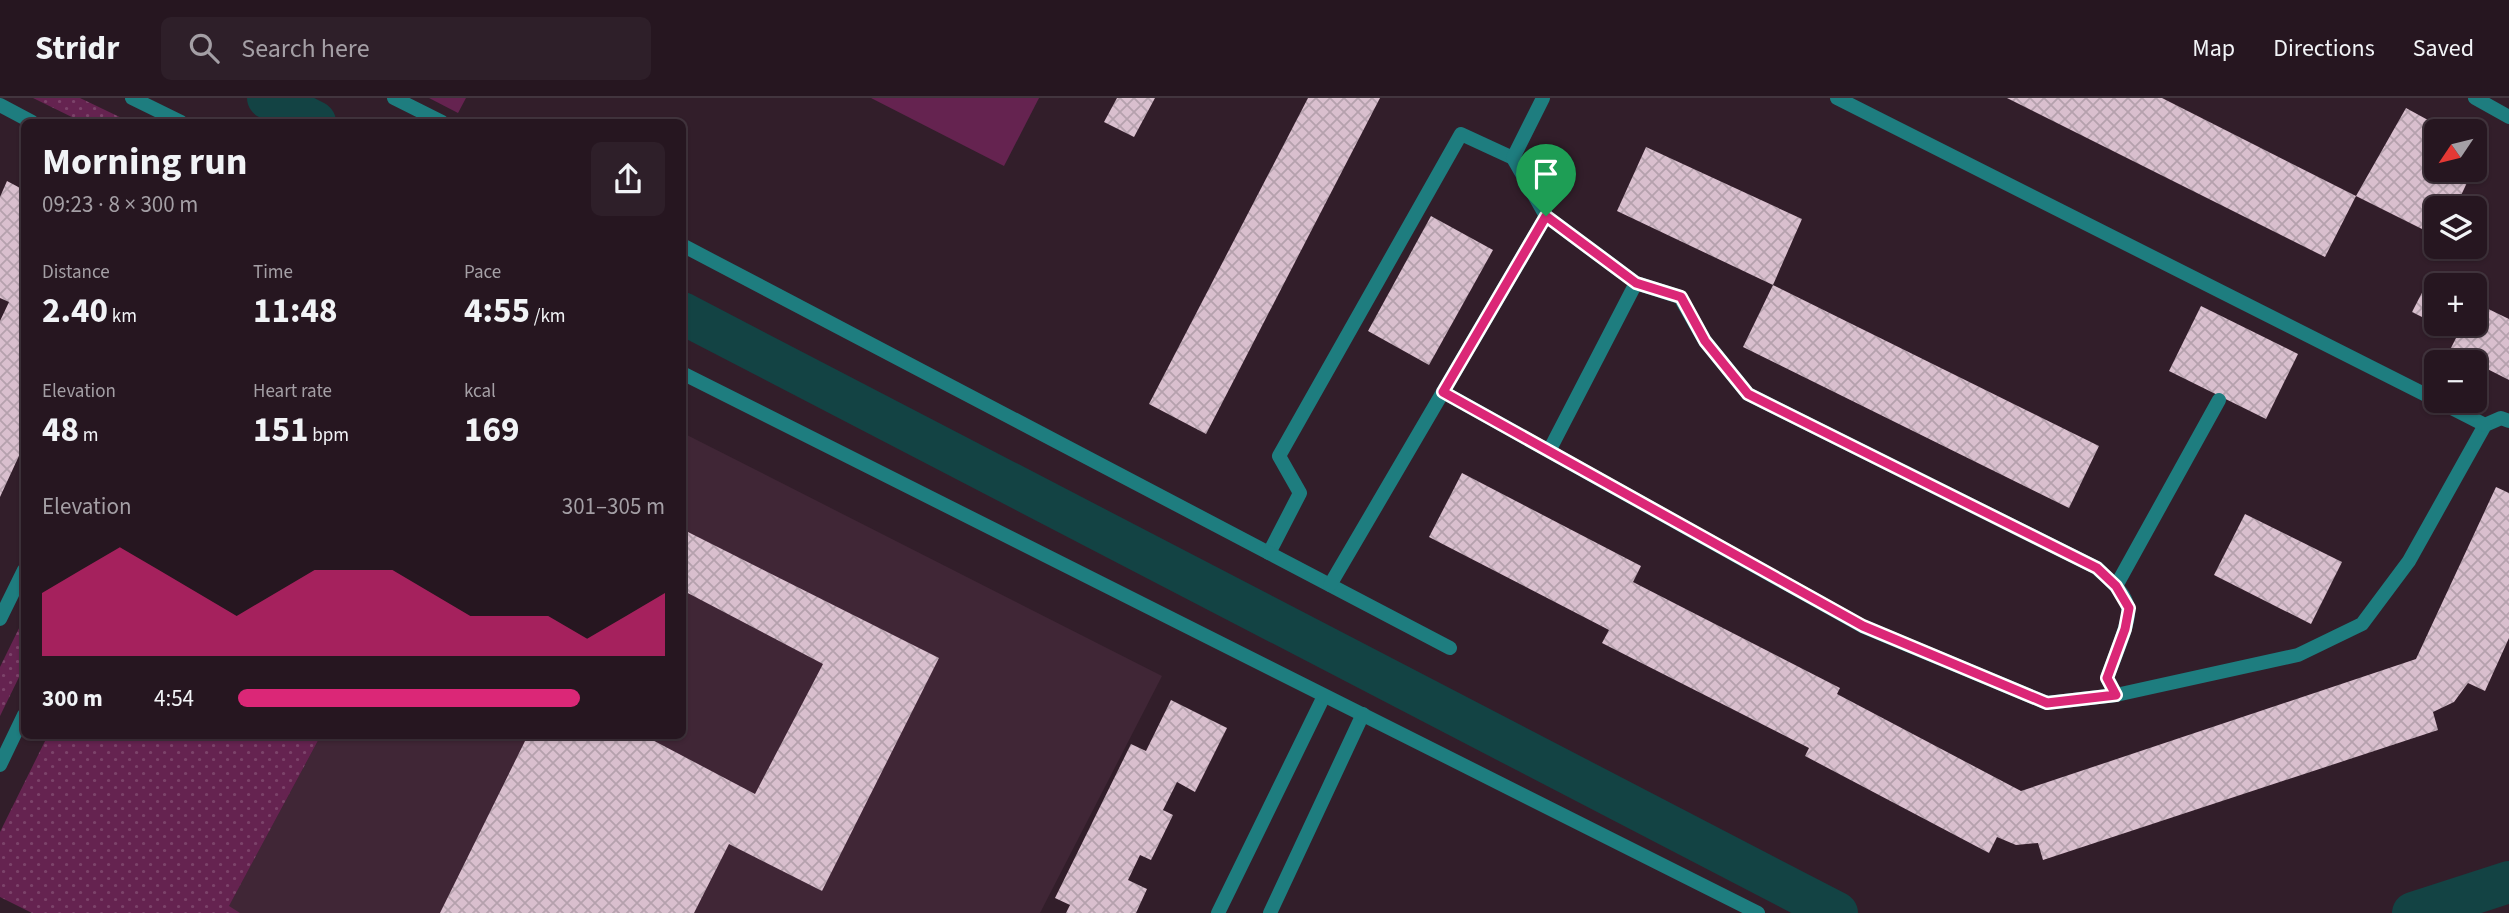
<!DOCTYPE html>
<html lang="en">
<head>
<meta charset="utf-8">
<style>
  :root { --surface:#261620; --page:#2e1f29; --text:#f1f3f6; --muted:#a49fa5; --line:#42353e; --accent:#db2777 }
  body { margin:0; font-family:"Source Sans 3",sans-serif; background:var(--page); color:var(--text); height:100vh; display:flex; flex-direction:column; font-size:26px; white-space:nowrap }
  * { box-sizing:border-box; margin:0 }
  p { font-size:23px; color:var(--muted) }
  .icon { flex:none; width:38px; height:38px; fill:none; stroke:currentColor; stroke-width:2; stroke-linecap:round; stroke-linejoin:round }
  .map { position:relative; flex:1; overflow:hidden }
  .drawer { position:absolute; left:21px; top:21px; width:665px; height:620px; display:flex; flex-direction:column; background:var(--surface); border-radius:10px; box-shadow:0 2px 5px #0004,0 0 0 2px var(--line) }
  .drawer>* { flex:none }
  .needle { width:46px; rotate:235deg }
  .tools { position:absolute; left:2424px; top:21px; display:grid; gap:14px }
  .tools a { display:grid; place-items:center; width:63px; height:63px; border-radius:10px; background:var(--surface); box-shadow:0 2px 5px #0004,0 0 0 2px var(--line); font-size:35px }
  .pin { position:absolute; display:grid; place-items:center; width:60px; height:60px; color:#fff; margin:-72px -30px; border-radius:50% 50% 50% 0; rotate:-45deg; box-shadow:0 0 7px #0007 }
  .pin .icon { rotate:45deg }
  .round { display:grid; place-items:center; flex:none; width:74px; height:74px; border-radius:10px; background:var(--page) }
  .head { display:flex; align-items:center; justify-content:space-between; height:119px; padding:0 21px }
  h1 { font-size:38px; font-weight:700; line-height:52px }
  .figures { display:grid; grid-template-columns:repeat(3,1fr); gap:10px; height:119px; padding:7px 21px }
  .figures div { display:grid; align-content:center }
  .figures b { font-size:35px; font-weight:700 }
  .figures small { font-size:19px; font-weight:400 }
  .figures p { font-size:19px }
  .chart { height:196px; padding:14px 21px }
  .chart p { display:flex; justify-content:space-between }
  .chart svg { width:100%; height:126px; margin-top:7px; fill:var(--accent); opacity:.7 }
  ul { padding:0 21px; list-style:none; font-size:23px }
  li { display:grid; grid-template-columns:112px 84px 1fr; align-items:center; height:52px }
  li i { height:18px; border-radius:9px; background:var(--accent) }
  header { display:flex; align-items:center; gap:42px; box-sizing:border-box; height:98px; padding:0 35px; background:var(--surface); border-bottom:2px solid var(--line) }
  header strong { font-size:33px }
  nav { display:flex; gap:38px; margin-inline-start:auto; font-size:24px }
  .search { width:490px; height:63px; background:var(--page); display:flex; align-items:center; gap:18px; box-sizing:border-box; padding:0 24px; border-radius:10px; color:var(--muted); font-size:26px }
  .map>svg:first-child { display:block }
  .built { fill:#402636 }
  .grass { fill:url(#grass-dots) }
  .park { fill:#652350 }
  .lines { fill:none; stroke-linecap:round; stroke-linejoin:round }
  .canal { stroke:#134344; stroke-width:42 }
  .building { fill:url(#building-cross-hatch) }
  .service { stroke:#1e7d7f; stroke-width:14 }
  .minor { stroke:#1e7d7f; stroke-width:14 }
  .route-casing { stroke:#fff; stroke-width:14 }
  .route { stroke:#db2777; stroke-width:9 }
</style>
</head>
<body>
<header>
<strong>Stridr</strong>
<div class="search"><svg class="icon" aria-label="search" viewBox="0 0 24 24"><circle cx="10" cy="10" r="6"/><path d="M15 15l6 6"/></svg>Search here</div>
<nav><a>Map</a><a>Directions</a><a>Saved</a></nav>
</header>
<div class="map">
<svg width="2509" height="815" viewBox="0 0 2509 815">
  <defs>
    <pattern id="grass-dots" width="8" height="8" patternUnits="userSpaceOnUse" patternTransform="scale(1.75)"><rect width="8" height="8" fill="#652350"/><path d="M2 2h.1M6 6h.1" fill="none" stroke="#7c436a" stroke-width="1.8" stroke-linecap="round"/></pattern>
    <pattern id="building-cross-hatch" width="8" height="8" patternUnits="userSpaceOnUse" patternTransform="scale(1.75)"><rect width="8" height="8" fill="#d9bfce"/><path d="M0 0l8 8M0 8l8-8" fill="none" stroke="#b5a1ad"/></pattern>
  </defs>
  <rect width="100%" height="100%" fill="#321e2a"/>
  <polygon class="built" points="683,335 1162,578 1040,815 225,815 321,637 682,637"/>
  <g class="grass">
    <polygon points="33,0 80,0 130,24 82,24"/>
    <polygon points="24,520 24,569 0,618 0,569"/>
    <polygon points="48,637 321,637 229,808 240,815 32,815 0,799 0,734"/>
  </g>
  <g class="park">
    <polygon points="429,0 466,0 458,15"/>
    <polygon points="871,0 1039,0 1004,68"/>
  </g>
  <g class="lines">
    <g class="canal">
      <polyline points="268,0 315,24"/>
      <polyline points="682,215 1837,815"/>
      <polyline points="2413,815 2509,784"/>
    </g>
  </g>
  <g class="building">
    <polygon points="1117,0 1155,0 1134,39 1104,24"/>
    <polygon points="1308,0 1380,0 1206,336 1149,306"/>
    <polygon points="2007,0 2162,0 2356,98 2325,159"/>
    <polygon points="2406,10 2448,33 2436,33 2436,72 2473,72 2455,110 2436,110 2436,138 2356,98"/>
    <polygon points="2474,48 2482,52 2474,68"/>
    <polygon points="1646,49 1802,121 1773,187 2099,348 2069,410 1743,249 1773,187 1617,113"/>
    <polygon points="7,83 24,92 24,347 0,399 0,223 9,204 0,200 0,99"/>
    <polygon points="1431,118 1493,152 1429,267 1368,233"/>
    <polygon points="2428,183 2436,187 2436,226 2446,226 2444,230 2412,214"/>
    <polygon points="2474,204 2509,221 2509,282 2450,252 2463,226 2474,226"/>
    <polygon points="2201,208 2298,256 2266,321 2169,273"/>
    <polygon points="1462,375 1641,468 1633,484 1840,590 1837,596 2021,693 2416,561 2496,389 2509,395 2509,540 2485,593 2468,585 2454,604 2433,614 2438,632 2043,762 2038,745 2016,747 1997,739 1989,755 1805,658 1809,650 1602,545 1609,532 1429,439"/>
    <polygon points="2245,416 2342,464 2311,526 2214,477"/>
    <polygon points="682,431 939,560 822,793 729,746 694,815 440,815 527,639 524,637 643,637 755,696 823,566 682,492"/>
    <polygon points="1171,602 1227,630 1195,694 1177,684 1163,712 1173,717 1151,762 1140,757 1128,782 1147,791 1136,815 1066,815 1070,807 1055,800 1131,646 1146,653"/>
  </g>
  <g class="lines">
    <g class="service">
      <polyline points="1837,0 2436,302"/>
      <polyline points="2475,0 2509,19"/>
      <polyline points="0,7 32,24"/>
      <path d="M1546,118l90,67 44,14 25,44 43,53 349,174c11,11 28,23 31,40 3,13 -16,55 -21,70l9,17"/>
      <polyline points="1443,294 1862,528 2047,605 2116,597 2298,557 2362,526 2409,463 2485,327 2501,320 2509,323"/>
      <polyline points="2438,303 2485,327"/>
      <polyline points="1549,353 1636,185"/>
      <polyline points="1269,455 1300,395 1279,358 1461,36 1513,60"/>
      <polyline points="2116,488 2219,302"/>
      <polyline points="1218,815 1324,598"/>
      <polyline points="1270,815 1363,616"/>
    </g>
    <g class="minor">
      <polyline points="132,0 181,24"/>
      <polyline points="394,0 442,24"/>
      <polyline points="682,147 1450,550"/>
      <polyline points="682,275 1758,815"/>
      <polyline points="1330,487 1546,118 1513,60 1543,0"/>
      <polyline points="0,521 24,472"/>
      <polyline points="0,667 24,617"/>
    </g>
  </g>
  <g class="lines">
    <defs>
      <polygon id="route" points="1546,118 1636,185 1681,199 1705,243 1748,296 2097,470 2116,488 2129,510 2125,531 2107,580 2116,597 2047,605 1863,528 1443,294"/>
    </defs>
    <use href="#route" class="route-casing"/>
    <use href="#route" class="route"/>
  </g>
</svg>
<div class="tools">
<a><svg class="needle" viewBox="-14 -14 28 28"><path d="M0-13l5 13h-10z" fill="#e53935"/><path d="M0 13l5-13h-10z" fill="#a49fa5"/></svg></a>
<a><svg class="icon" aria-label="layers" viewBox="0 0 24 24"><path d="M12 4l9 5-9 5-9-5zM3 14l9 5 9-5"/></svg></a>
<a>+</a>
<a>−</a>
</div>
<div class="pin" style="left:1546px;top:118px;background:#1e9e55"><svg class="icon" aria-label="arrive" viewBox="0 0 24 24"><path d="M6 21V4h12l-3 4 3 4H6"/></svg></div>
<section class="drawer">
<div class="head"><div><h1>Morning run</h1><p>09:23 · 8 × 300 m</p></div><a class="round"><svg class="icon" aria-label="share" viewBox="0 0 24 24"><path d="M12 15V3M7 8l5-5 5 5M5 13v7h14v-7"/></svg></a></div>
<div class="figures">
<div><p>Distance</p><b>2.40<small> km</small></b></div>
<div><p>Time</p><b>11:48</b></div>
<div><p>Pace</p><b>4:55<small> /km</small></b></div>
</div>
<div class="figures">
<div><p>Elevation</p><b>48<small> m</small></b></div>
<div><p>Heart rate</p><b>151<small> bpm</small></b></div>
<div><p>kcal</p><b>169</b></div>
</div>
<div class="chart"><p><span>Elevation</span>301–305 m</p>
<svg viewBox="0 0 160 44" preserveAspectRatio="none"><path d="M0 44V22L10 14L20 6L30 14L40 22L50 30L60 22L70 14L80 14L90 14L100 22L110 30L120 30L130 30L140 38L150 30L160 22V44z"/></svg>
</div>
<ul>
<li><b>300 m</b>4:54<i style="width:80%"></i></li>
</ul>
</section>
</div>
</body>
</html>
